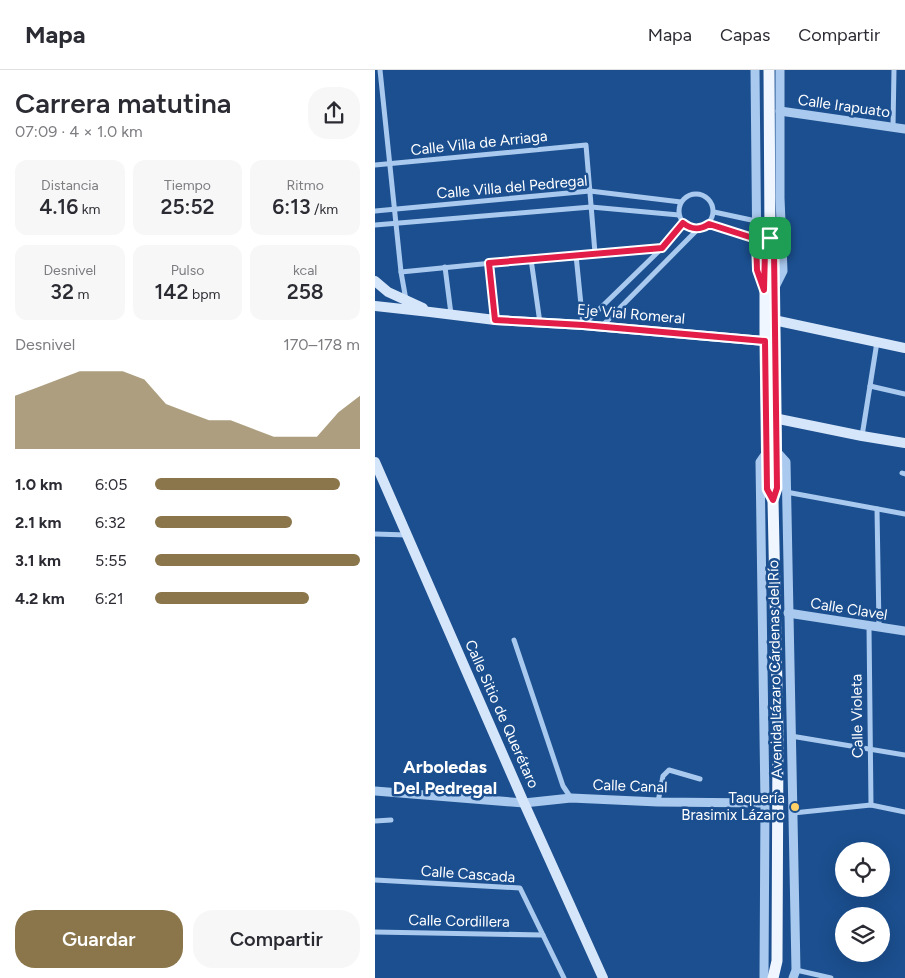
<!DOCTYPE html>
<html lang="es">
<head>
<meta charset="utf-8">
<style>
  :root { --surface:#fff; --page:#f7f7f7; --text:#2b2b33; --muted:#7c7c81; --line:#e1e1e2; --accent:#8a764a }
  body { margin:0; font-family:Figtree,sans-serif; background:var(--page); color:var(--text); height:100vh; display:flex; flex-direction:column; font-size:19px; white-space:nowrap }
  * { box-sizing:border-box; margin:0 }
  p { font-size:16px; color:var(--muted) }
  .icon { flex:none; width:28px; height:28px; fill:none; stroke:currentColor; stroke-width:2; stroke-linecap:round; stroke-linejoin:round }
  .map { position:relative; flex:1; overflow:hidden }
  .side { display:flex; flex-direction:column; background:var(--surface); width:375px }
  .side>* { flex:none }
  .buttons { position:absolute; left:460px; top:772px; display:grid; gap:10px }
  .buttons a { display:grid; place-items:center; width:55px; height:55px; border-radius:50%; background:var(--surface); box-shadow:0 5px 20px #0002; font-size:25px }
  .pin { position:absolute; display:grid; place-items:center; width:42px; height:42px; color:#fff; margin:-21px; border-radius:10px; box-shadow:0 2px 8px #0006 }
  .round { display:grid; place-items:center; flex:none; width:52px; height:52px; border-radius:20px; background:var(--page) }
  .overview { display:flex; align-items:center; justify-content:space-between; height:85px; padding:0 15px }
  h1 { font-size:28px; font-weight:600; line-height:38px }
  .stats { display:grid; grid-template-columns:repeat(3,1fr); gap:8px; height:85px; padding:5px 15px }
  .stats div { display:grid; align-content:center; border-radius:12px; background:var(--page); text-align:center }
  .stats b { font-size:21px; font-weight:600 }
  .stats small { font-size:14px; font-weight:400 }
  .stats p { font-size:14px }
  .chart { height:140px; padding:10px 15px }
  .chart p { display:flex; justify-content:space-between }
  .chart svg { width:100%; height:90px; margin-top:5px; fill:var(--accent); opacity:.7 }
  .action { display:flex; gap:10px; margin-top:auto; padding:10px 15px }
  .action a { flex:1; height:58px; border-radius:20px; background:var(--accent); color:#fff; font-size:20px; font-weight:600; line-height:58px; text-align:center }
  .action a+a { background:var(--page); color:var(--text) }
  ul { padding:0 15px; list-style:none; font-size:16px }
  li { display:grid; grid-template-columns:80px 60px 1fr; align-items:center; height:38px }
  li i { height:12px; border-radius:6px; background:var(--accent) }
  header { display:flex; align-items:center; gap:30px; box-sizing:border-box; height:70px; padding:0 25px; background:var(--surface); border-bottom:1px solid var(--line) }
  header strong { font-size:24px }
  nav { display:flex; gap:28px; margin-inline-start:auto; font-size:18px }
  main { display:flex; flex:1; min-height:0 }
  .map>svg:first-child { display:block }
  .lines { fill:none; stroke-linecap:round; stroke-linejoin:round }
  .minor { stroke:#a9c9ee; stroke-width:5 }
  .tertiary { stroke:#a9c9ee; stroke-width:9 }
  .secondary { stroke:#d6e6fa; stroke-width:10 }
  .primary { stroke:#f0f6ff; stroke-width:11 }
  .route-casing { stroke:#fff; stroke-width:10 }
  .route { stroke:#e11d48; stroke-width:6 }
  .poi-dot { fill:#ffd166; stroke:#1b4f8f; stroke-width:2 }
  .labels { text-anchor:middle; stroke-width:5; stroke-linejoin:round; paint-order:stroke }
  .street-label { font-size:15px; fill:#fff; stroke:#1b4f8f }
  .poi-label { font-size:15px; fill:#fff; stroke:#1b4f8f; text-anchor:end }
  .quarter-label { font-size:18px; font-weight:bold; fill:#fff; stroke:#1b4f8f }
</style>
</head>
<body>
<header>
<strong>Mapa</strong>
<nav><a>Mapa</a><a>Capas</a><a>Compartir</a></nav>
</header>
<main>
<section class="side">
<div class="overview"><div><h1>Carrera matutina</h1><p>07:09 · 4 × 1.0 km</p></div><a class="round"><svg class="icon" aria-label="share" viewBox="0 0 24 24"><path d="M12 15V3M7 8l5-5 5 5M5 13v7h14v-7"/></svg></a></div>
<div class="stats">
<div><p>Distancia</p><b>4.16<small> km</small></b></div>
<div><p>Tiempo</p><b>25:52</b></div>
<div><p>Ritmo</p><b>6:13<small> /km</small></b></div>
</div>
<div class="stats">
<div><p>Desnivel</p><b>32<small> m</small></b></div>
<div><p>Pulso</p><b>142<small> bpm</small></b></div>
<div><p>kcal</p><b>258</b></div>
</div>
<div class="chart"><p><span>Desnivel</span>170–178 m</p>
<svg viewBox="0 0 160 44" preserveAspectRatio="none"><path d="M0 44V18L10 14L20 10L30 6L40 6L50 6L60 10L70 22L80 26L90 30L100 30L110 34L120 38L130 38L140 38L150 26L160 18V44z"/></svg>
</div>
<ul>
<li><b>1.0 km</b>6:05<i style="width:90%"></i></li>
<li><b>2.1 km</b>6:32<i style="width:67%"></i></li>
<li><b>3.1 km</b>5:55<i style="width:100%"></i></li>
<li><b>4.2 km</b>6:21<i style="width:75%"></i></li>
</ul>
<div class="action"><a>Guardar</a><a>Compartir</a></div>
</section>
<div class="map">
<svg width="530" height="908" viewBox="0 0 530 908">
  <rect width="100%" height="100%" fill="#1b4f8f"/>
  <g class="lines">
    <g class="minor">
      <polyline points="5,0 26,202 31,230"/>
      <polyline points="518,57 519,0"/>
      <polyline points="0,95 211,75 220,183"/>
      <circle cx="321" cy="141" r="17"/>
      <polyline points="0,141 215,121 306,132"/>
      <polyline points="339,142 381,151"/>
      <polyline points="334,153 381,169"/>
      <polyline points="0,155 216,137 304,145"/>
      <polyline points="201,185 208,255"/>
      <polyline points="156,189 165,253"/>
      <polyline points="114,193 120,250"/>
      <polyline points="70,197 76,244"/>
      <polyline points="26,202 220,183 287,178"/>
      <polyline points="208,255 287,178 308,153"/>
      <polyline points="227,256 323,159"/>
      <polyline points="495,316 530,324"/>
      <polyline points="487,366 502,272"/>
      <polyline points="527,403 530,404"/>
      <polyline points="411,422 530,444"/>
      <polyline points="502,439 504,557"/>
      <polyline points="0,464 32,465"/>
      <polyline points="494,556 496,735"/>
      <polyline points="139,570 188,716 196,728"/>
      <polyline points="416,666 530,685"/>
      <polyline points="283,732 288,706 294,700 325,709"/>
      <polyline points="418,743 496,735 530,742"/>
      <polyline points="0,751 16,750"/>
      <polyline points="0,810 145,818 189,908"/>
      <polyline points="0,862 168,865"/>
      <polyline points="421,900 456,908"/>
    </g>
    <g class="tertiary">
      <polyline points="380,0 382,200 388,216"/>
      <polyline points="405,41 530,59"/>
      <polyline points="400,217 408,201 405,128 405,0"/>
      <polyline points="402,382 411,392 421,900 418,908"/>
      <polyline points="413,543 530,561"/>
      <polyline points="0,721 149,733 196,728 283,732 390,733"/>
      <polyline points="389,908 390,733 385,392 392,382"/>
    </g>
    <g class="secondary">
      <polyline points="0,211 13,222 48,238"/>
      <polyline points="0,236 55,242 120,250 208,255 390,271"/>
      <polyline points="394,249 530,278"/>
      <polyline points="394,347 487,366 530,373"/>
      <polyline points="0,392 149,733 228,908"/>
    </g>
    <g class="primary">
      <polyline points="394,0 395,168 399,181 402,418 398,430 403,664 402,891 398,908"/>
      <polyline points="395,168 390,181 390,271 392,419 398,430"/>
    </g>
  </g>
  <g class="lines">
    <defs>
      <path id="route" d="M308,153c9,7 17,7 26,1l47,15 1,31 7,20 1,-39 5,-13 4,13 3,237 -4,12 -6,-11 -2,-148 -182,-16 -88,-5 -6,-57 173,-15z"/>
    </defs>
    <use href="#route" class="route-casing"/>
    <use href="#route" class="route"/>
  </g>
  <circle class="poi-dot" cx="420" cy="737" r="5"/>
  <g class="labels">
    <g class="street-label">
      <text transform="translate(469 36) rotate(8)" y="5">Calle Irapuato</text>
      <text transform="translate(104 73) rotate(-6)" y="5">Calle Villa de Arriaga</text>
      <text transform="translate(137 117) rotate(-5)" y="5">Calle Villa del Pedregal</text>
      <text transform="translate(256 244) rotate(5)" y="5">Eje Vial Romeral</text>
      <text transform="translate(474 539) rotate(9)" y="5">Calle Clavel</text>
      <text transform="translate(400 599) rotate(-91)" y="5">Avenida Lázaro Cárdenas del Río</text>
      <text transform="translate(127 644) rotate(66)" y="5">Calle Sitio de Querétaro</text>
      <text transform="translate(482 646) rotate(-91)" y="5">Calle Violeta</text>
      <text transform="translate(255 716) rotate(2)" y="5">Calle Canal</text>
      <text transform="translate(93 804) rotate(4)" y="5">Calle Cascada</text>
      <text transform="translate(84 851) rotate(1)" y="5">Calle Cordillera</text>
    </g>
    <g class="poi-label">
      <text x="410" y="733">Taquería<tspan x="410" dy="17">Brasimix Lázaro</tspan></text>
    </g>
    <g class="quarter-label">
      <text x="70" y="703">Arboledas<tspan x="70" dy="21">Del Pedregal</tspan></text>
    </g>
  </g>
</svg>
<div class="buttons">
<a><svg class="icon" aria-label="locate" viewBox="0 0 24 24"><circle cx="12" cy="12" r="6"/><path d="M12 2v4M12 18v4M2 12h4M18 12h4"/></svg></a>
<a><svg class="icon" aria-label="layers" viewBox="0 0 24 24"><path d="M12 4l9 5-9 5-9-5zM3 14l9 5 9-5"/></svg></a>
</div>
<div class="pin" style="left:395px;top:168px;background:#1e9e55"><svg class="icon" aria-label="arrive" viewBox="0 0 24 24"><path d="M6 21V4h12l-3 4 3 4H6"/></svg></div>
</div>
</main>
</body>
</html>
